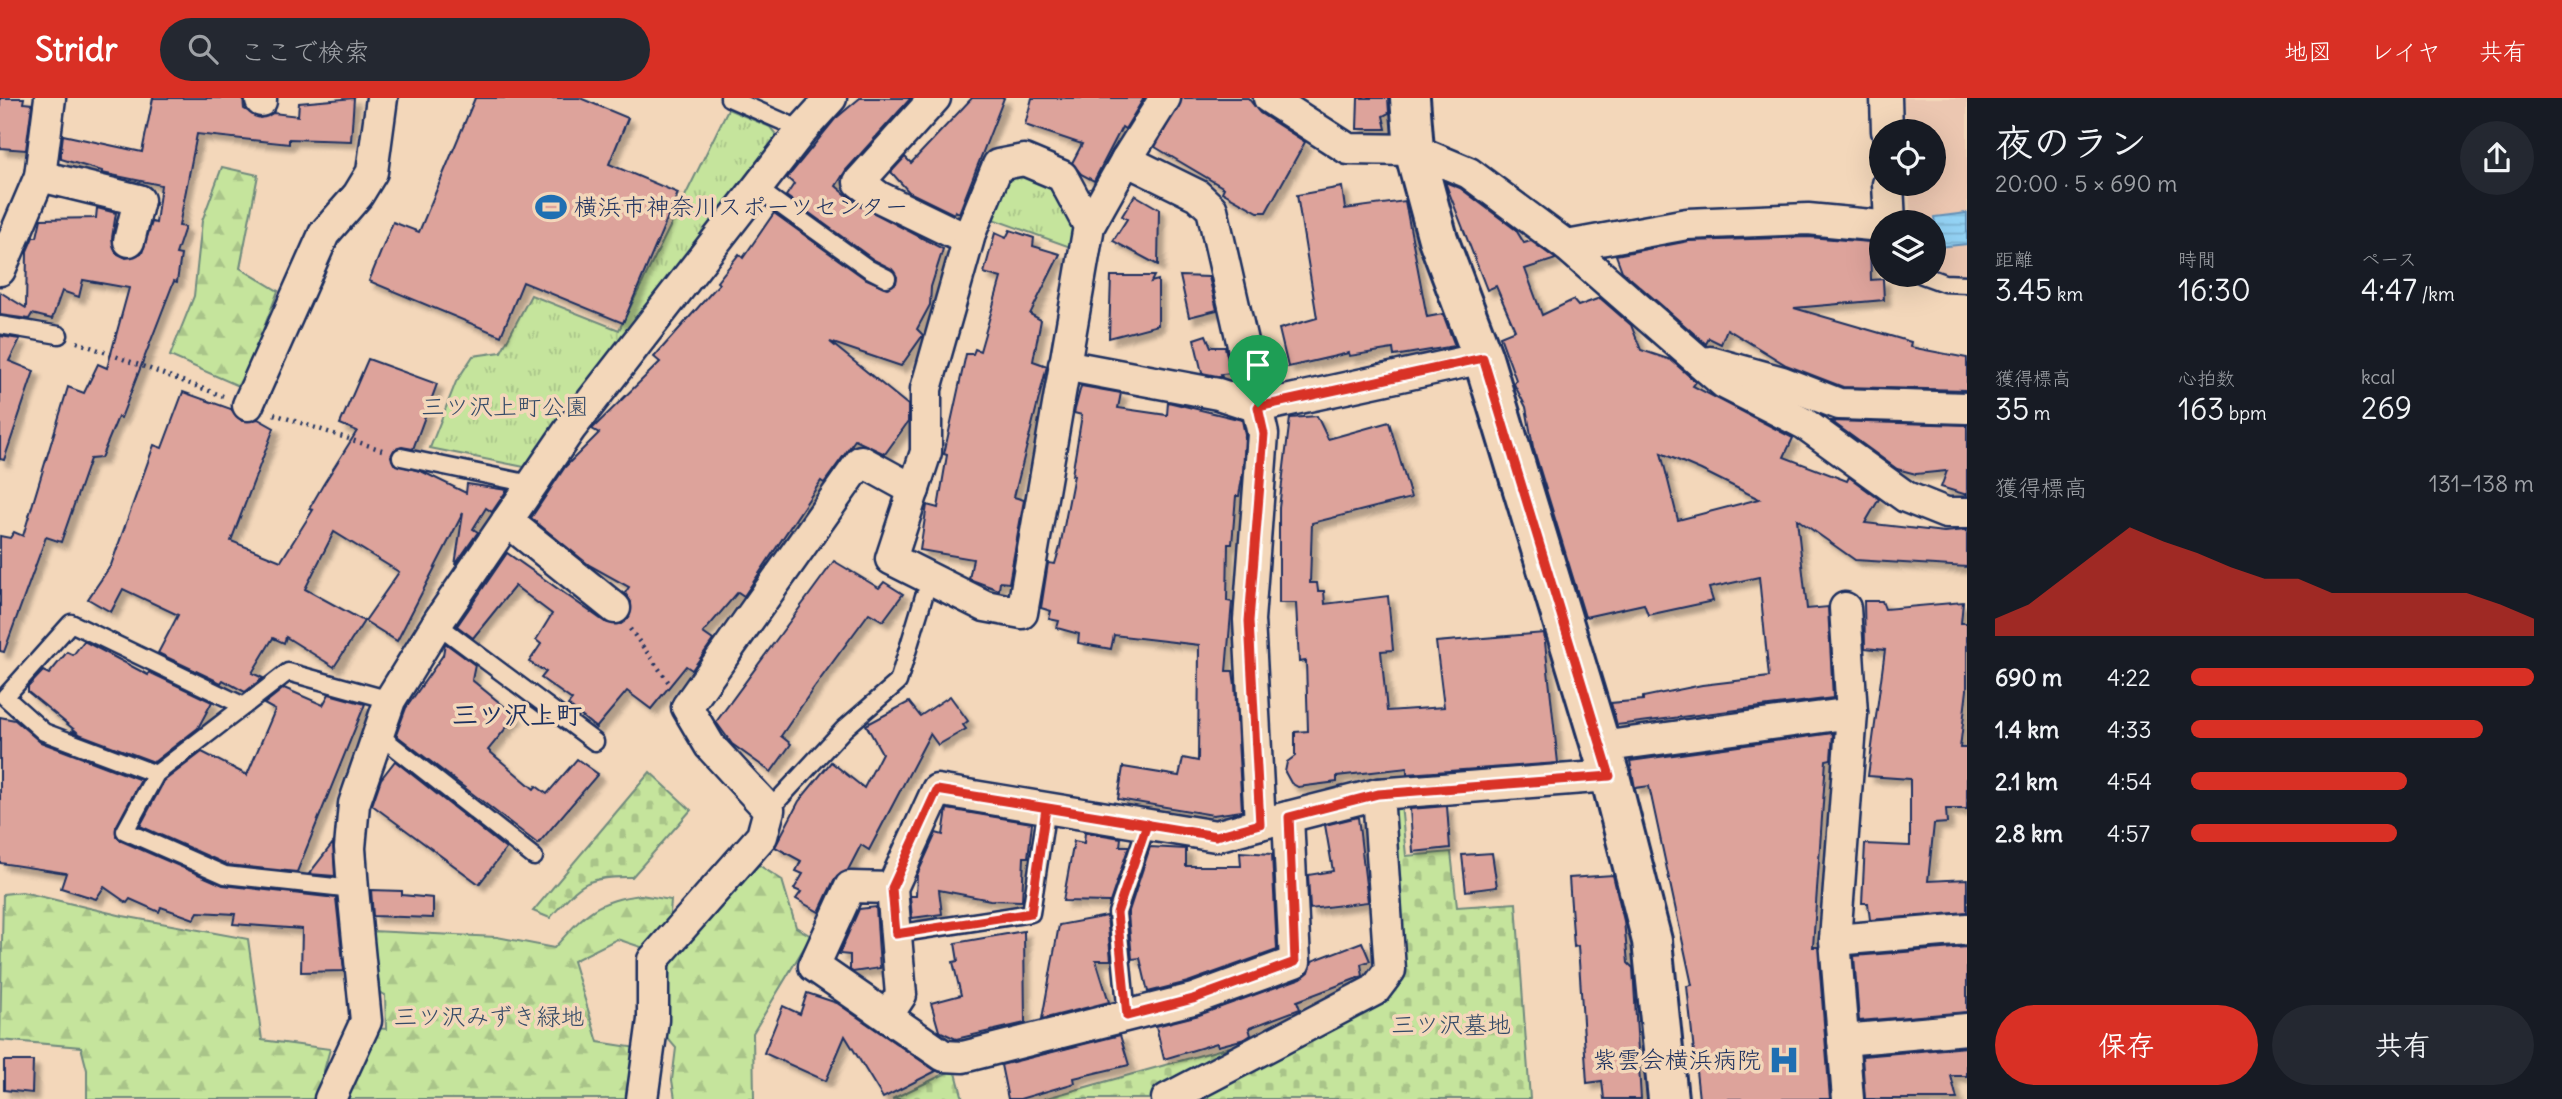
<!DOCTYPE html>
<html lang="ja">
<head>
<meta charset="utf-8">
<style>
  :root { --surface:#171b24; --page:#242831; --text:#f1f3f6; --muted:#9ea1a6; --accent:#d93025 }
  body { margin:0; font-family:Delius,"Klee One",sans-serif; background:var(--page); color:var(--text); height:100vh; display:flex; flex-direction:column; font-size:26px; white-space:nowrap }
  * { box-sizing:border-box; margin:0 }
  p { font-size:23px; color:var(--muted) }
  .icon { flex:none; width:38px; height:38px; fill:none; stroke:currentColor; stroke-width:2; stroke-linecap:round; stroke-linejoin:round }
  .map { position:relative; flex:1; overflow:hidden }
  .drawer { display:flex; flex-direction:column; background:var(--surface); width:595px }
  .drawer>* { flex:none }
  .buttons { position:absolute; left:1869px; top:21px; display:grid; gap:14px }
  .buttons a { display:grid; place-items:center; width:77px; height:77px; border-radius:50%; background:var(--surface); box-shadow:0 7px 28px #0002; font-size:35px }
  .pin { position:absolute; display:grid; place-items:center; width:60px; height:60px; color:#fff; margin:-72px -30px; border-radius:50% 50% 50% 0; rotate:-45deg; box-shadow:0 0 7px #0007 }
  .pin .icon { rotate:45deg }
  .round { display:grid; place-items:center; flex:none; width:74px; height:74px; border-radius:37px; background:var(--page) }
  .head { display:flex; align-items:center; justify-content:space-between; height:119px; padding:0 28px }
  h1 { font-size:38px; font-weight:600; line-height:52px }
  .metrics { display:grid; grid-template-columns:repeat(3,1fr); gap:10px; height:119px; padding:7px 28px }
  .metrics div { display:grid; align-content:center }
  .metrics b { font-size:30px; font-weight:600 }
  .metrics small { font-size:19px; font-weight:400 }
  .metrics p { font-size:19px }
  .chart { height:196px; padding:14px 28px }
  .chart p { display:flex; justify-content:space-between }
  .chart svg { width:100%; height:126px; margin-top:7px; fill:var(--accent); opacity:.7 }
  .action { display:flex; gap:14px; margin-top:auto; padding:14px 28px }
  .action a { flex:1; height:80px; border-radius:42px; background:var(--accent); color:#fff; font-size:28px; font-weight:600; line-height:80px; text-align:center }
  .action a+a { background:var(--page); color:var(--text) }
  ul { padding:0 28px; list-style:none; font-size:23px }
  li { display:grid; grid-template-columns:112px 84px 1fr; align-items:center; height:52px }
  li i { height:18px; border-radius:9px; background:var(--accent) }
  header { display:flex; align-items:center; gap:42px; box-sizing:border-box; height:98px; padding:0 35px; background:var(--accent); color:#fff }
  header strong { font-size:33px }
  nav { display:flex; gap:38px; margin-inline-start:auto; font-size:24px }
  .search { width:490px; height:63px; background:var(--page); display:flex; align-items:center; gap:18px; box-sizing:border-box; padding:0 24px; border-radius:38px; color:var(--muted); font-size:26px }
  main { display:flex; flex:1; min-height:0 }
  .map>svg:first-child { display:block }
  .built { fill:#ecc7b1 }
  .grass { fill:url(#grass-tufts); stroke:#708a7d; stroke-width:2 }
  .forest { fill:url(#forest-firs); stroke:#708a7d; stroke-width:2 }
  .cemetery { fill:url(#cemetery-stones); stroke:#708a7d; stroke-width:2 }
  .water { fill:url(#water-rules); stroke:#6491b9; stroke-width:2 }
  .building { fill:#dda39b; stroke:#1b2f5e; stroke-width:2; fill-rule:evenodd; filter:url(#shadow) }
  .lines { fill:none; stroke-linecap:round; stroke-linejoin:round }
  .lane-casing { stroke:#1b2f5e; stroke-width:21 }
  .street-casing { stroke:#1b2f5e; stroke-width:35 }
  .secondary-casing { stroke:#1b2f5e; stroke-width:44 }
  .path { stroke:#1b2f5e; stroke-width:4.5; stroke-dasharray:2 5; stroke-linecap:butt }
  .lane { stroke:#f3d7ba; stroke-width:16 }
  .street { stroke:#f3d7ba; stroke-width:30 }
  .secondary { stroke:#f3d7ba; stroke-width:38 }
  .route-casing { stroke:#fff; stroke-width:14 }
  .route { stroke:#d93025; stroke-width:9 }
  .labels { text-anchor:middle; stroke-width:7; stroke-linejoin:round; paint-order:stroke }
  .poi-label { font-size:24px; fill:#1b2f5e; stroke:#f3d7ba; text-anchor:start }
  .park-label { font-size:24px; fill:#344a67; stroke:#f3d7ba }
  .neighbourhood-label { font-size:26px; font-weight:bold; fill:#1b2f5e; stroke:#f3d7ba }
</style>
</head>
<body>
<header>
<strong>Stridr</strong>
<div class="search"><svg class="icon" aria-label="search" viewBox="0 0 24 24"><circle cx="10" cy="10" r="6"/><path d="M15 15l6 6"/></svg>ここで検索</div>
<nav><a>地図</a><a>レイヤ</a><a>共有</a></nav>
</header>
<main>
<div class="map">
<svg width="1967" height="1001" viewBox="0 0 1967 1001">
  <defs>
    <pattern id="grass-tufts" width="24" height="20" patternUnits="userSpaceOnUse" patternTransform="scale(1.75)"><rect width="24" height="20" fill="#c5e49c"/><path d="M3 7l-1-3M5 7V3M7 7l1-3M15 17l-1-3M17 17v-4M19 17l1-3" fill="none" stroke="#a9c489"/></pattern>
    <pattern id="forest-firs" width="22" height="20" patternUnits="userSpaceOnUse" patternTransform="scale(1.75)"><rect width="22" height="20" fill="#c5e49c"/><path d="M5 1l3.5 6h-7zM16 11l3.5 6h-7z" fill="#a9c489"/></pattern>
    <pattern id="cemetery-stones" width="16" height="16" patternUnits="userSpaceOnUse" patternTransform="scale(1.75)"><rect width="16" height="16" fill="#c5e49c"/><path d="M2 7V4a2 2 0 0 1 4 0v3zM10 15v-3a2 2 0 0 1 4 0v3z" fill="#a9c489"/></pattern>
    <pattern id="water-rules" width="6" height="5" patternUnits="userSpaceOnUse" patternTransform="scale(1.75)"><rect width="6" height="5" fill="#94d3f5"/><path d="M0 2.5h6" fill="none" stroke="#7fb5d4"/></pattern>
    <filter id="shadow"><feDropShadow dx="6" dy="6" stdDeviation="2" flood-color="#0004"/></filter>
  </defs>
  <rect width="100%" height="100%" fill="#f3d7ba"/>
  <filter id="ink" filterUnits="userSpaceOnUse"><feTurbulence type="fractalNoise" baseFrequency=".0143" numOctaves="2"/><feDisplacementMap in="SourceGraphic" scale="14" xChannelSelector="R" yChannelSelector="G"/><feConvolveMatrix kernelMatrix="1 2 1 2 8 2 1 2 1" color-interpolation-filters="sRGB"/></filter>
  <g filter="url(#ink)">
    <polygon class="built" points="1904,0 1967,0 1967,176 1935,178 1934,124 1911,124 1909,86 1934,86 1934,33 1906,33"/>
    <g class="grass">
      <polygon points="728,11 770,29 779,40 529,370 430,350 456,284 473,258 501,254 531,197 619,232"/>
      <polygon points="1022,71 1050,83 1078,128 1073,150 987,119 1003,77"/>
    </g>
    <g class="forest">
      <polygon points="222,69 258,77 240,170 278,193 241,289 170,258 194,198 202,123"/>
      <polygon points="754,764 782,782 796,829 811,838 753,935 754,1001 675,1001 672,982 676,950 663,935 665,862"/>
      <polygon points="22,794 123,818 248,841 262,942 330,951 316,1001 87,1001 87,972 81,949 0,942 3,796"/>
      <path d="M641,797l30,5 -2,26 -22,23 -30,-10 -44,22 25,81 39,6 -9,51h-281l29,-71 10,1 -1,-34 -7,-3 -6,-61 125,6 57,11c30,-33 41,-48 87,-53z"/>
    </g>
    <g class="cemetery">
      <path d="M650,674l41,38 -59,67c-47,-1 -52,7 -82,41l-17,-7z"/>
      <polygon points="1401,706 1406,758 1451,754 1457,809 1516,805 1530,1001 1043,1001 1255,942 1266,931 1399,876 1388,707"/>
      <polygon points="955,971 963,1001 892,1001"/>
    </g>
    <polygon class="water" points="1967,115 1967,146 1938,149 1934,119"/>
    <g class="building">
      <polygon points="0,0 24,0 23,5 32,6 26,52 0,50"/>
      <polygon points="153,0 243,0 244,11 260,20 273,15 298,18 299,5 354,0 351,43 289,41 289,46 197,36 179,128 185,129 176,156 181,157 177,184 174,183 121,320 118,319 101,360 90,361 61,444 46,439 4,554 0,553 0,438 10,440 14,434 23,438 68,289 84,295 98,266 107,270 129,190 83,182 79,199 62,193 52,221 32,216 29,221 0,217 0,194 26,210 27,153 33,139 37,139 41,121 96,120 97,110 116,115 112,140 116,155 126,160 142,155 152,124 156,125 161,87 102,75 102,73 61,61 61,53 63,37 142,54"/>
      <polygon points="475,0 580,0 628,20 609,66 678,95 623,225 523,184 501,238 369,183 393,124 419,134"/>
      <polygon points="860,0 911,0 846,72 836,88 857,106 943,151 931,189 930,207 917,231 923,237 901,268 830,244 908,307 908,324 885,356 855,342 824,385 821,383 744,498 738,494 703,535 713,542 692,572 686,568 651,611 627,593 596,630 568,607 572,602 541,580 546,574 529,564 541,546 536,542 552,516 515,488 473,540 457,528 507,455 605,524 621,526 629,520 631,504 625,495 629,489 589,467 531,420 565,369 599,335 592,331 660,264 654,259 719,186 717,184 739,156 743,160 774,115 864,180 887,190 896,185 897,179 892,171 874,162 786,98 794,86 787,80 835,21"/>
      <polygon points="972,0 1004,0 959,115 955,113 954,116 909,94 891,74 905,59 911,65"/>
      <polygon points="1032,0 1144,0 1125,31 1122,29 1094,83 1081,76 1072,65 1082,46 1025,27"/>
      <polygon points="1182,0 1248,0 1260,15 1305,44 1266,114 1258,114 1222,94 1224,90 1155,49"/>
      <polygon points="1358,0 1388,0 1389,15 1383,18 1386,31 1357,31"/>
      <path d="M1445,84l15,6 56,42 8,13 7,-2 25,18 -31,10 17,46 31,-15 5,6 22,-8 31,27 10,25 30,10 25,22 -3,4 100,52 -9,19 63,24 2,-4 30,22 -14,24 79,9 23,-2v37l-112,-7 -58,-41 10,90 21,-2 5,91 -216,27 -6,-22 32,-3v-3l59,-12 67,-8 -10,-100 -50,11 4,13 -65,14 -4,-11 -59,13 -52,-170 -7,-40 -12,-23 2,-4 -16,-44 15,-6 -19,-44 -9,4zM1661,355l40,17 58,29 -81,21z"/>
      <polygon points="1342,89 1345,111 1405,103 1427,219 1443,216 1455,248 1394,258 1393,251 1350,258 1349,255 1288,269 1279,231 1317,220 1297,97"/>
      <polygon points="1135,97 1159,111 1158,167 1113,143 1127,121 1122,118"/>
      <polygon points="1010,132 1034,140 1033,148 1060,156 1030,216 1041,222 1033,263 1047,268 1014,399 1024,402 1009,485 1000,484 999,492 969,481 973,461 920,452 927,407 938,410 947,357 944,356 966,256 973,256 975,251 980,253 1001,180 984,175 995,135 1006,140"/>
      <polygon points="1808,139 1870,144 1871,182 1883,181 1884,202 1794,210 1911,244 1910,249 1967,260 1967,292 1843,289 1786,267 1727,231 1721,246 1709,240 1706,246 1622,173 1616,157 1689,143"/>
      <polygon points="1111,178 1154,178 1151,184 1158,182 1158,227 1109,240"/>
      <polygon points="1180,178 1209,179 1217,212 1189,219"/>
      <polygon points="1206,237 1211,249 1225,249 1231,275 1221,276 1222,279 1202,275 1194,241"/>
      <polygon points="0,238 20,241 9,263 34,273 4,362 0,361"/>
      <polygon points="368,261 437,286 413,351 402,349 394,352 391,358 394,366 423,374 466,395 467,386 507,392 492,414 486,410 473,431 478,434 455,467 463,415 397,543 365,523 399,474 334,434 305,491 364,523 334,569 286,539 284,545 273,540 252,575 263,580 245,594 223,582 221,585 158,555 178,517 123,491 111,514 88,501 111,467 154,347 162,350 183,294 231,311 242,323 258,321 274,330 231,443 281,463 313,412 309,411 323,387 357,333 340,326"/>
      <polygon points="1081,288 1121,295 1118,310 1167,317 1168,304 1242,322 1245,337 1243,374 1239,398 1236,398 1232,446 1228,446 1227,503 1232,504 1226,573 1233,573 1235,587 1242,713 1213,717 1118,701 1123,669 1179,678 1183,660 1198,663 1199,547 1114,537 1111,551 1078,545 1079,536 1057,530 1059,523 1049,521 1051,513 1041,510 1048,465 1055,466 1060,449 1074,377 1072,377 1082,317 1074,315"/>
      <polygon points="1317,318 1328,341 1389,324 1411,400 1312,425 1310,485 1317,485 1318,493 1324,493 1325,506 1388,498 1393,552 1381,553 1387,613 1444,609 1436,544 1544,535 1558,665 1407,676 1407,670 1337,678 1337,684 1298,689 1291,685 1285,674 1287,664 1295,658 1295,634 1308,633 1306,563 1299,564 1296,505 1279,505 1279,410 1290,320"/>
      <polygon points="1831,323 1967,327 1967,397 1941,389 1947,373 1916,376 1897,371"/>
      <polygon points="834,463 879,490 884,484 903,496 883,523 869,515 813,591 781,638 791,646 771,674 732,646 716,624"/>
      <polygon points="1864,503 1882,503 1885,511 1963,504 1961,525 1967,525 1967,592 1960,650 1967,650 1967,711 1946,711 1947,725 1934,726 1928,783 1967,781 1967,814 1870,822 1868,805 1862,805 1865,746 1910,748 1910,681 1868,678 1885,552 1865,550"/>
      <polygon points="84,543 148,577 149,574 212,604 198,630 154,664 71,633 77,634 28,594 28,589 43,573 49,576 67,554 73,557"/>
      <polygon points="445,545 475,567 472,582 516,618 488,652 534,691 536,688 547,696 577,661 598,676 538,746 396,637 406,610 443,557"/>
      <polygon points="284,590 323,607 329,596 365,606 297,774 228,767 140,728 164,683 202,654 247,677 275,612 264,606"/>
      <polygon points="950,598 968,623 963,627 966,631 938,647 930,636 869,752 861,747 848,772 834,782 819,814 796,801 801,794 794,791 803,776 796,773 801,763 775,749 799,703 831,664 864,690 882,655 866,627 909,604 920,618"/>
      <polygon points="0,619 15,622 40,644 141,682 116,729 116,738 121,743 223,787 336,800 344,873 301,874 302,831 233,826 235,816 198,814 194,821 161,809 159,814 130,801 127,805 104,789 96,801 61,790 66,775 0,765"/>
      <polygon points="1833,635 1831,661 1826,662 1813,849 1818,849 1830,1001 1699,1001 1687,888 1692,887 1649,688 1635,690 1630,663"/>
      <polygon points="395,663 506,751 479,786 372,707 381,681"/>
      <polygon points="1447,708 1450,750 1413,754 1410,711"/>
      <polygon points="947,711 1032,725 1028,759 1024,759 1022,803 990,802 939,792 942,816 912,820 910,798 916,798 917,777 936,735 943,737"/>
      <polygon points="1358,719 1368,804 1310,811 1308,777 1333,773 1325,727"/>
      <polygon points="1085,734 1121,740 1120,748 1129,748 1109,807 1109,804 1063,803 1074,743 1084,745"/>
      <polygon points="333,745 335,778 309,776"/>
      <polygon points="1150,749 1186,751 1186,768 1241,768 1240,754 1272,756 1277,852 1188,884 1148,894 1140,860 1132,861 1128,816"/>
      <polygon points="1492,755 1497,789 1466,793 1462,757"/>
      <polygon points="1613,777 1624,823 1628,865 1633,870 1641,1001 1604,1001 1602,983 1587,985 1578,848 1574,849 1569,780"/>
      <polygon points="371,792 402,793 402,797 433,800 433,820 373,818"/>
      <polygon points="876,809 880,870 853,874 850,872 850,857 839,856 859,811"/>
      <polygon points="1107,818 1111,862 1096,862 1109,904 1042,921 1059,827"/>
      <polygon points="1024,833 1025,925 956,941 939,933 931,905 961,897 953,864 958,863 955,845"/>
      <polygon points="1362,844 1370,863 1361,866 1363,878 1297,903 1300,911 1249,930 1251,937 1245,941 1218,948 1217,945 1164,961 1156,928 1199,917 1301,880 1309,874 1312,863"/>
      <polygon points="1967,849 1967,914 1859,923 1854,858"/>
      <polygon points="807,895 837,905 936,973 883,1000 845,938 826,983 764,955 783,908 800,916"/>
      <polygon points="1120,937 1129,967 1074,980 1075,985 1020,1001 1008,1001 1001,967"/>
      <polygon points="1967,949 1967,978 1951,978 1957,1001 1865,1001 1862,958"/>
      <polygon points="4,963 33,963 32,995 4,992"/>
    </g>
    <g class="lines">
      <defs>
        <g id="lane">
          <polyline points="729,0 802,32"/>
          <polyline points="758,91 869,171 887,180"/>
          <polyline points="1922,177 1944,185 1967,186"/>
          <polyline points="0,227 59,237"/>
          <polyline points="401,359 531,386"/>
          <polyline points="437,526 595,644"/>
          <polyline points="378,636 534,759"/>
          <polyline points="156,676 44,634 5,599 71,525 244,608"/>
          <polyline points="769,712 844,631 898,584 924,498"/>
          <polyline points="353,791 225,777 125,733 156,676 288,574 390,602"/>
          <polyline points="896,836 1031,815 1047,710"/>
          <polyline points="1127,918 1117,815 1147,726"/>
        </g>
        <g id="street">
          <polyline points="935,0 859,84 879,99 968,142"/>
          <polyline points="1269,0 1348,51 1414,52 1469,75 1567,148 1724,285 1805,326 1906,399 1946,415 1967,415"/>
          <polyline points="1886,0 1887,33"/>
          <polyline points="261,3 261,0"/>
          <polyline points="1126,62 1165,0"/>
          <polyline points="40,78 139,102 129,143"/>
          <polyline points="1888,86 1890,124"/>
          <polyline points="1089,128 1062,78 1024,62 998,67 971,133 926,291 926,354 891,461 985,508 1022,515 1089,128 1126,62 1197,97 1212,111 1263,336 1249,522 1260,726 1378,696 1610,678"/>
          <polyline points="1567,148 1687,126 1808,121 1881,128"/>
          <polyline points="0,172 40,78 50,0"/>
          <polyline points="1710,264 1782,284 1839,306 1967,310"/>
          <polyline points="1064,267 1218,296 1258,309 1483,260"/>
          <polyline points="248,307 324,136 358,97 372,74 382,0"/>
          <polyline points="507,423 615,510"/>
          <polyline points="1845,510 1852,615"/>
          <polyline points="1600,649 1852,615 1835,842 1848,1001"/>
          <polyline points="892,790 850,789 814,868 944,958 963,959 1193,901 1295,864 1288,719"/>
          <polyline points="1835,842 1967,831"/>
          <polyline points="887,918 901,897 892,790 937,692 1216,738 1260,726"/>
          <polyline points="1843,942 1967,931"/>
          <polyline points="330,1001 366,923 353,791 350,750 354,706 390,602 440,521 570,331 802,32 831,0"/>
          <polyline points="642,1001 653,922 653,862 762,738 769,712 710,648 687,609 861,363 914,392"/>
          <polyline points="1167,1001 1375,892 1390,872 1378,696"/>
        </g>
        <polyline id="secondary" points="1410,0 1414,52 1438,141 1483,260 1610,678 1652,843 1668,1001"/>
      </defs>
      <use href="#lane" class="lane-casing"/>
      <use href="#street" class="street-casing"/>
      <use href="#secondary" class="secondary-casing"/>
      <g class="path">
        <polyline points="77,244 223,298"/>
        <polyline points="274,316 382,352"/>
        <polyline points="630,531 670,586"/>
      </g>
      <use href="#lane" class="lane"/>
      <use href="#street" class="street"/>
      <use href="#secondary" class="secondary"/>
    </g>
  </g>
  <g class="lines" filter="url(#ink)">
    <defs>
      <polyline id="route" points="1258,309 1264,336 1249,523 1260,726 1216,738 1046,710 1031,815 896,836 892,790 937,692 1147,726 1117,815 1127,918 1193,901 1295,864 1289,719 1378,696 1610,678 1483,260 1258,309"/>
    </defs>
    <use href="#route" class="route-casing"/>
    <use href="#route" class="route"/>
  </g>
  <defs>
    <symbol id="stadium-bare" viewBox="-9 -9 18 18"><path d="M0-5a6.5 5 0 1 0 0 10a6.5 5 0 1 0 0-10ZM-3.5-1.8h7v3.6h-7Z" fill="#1f6fb2" stroke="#f3d7ba" stroke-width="2.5" paint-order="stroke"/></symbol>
    <symbol id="hospital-bare" viewBox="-9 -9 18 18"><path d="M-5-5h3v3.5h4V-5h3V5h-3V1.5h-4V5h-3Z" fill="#1f6fb2" stroke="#f3d7ba" stroke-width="2.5" paint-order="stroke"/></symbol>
  </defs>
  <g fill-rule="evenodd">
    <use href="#stadium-bare" x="529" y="87" width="44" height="44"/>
    <use href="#hospital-bare" x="1762" y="940" width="44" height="44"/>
  </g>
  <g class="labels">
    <g class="poi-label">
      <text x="574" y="117">横浜市神奈川スポーツセンター</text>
      <text x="1761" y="970" text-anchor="end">紫雲会横浜病院</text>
    </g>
    <g class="park-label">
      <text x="505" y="317">三ツ沢上町公園</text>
      <text x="489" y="927">三ツ沢みずき緑地</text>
      <text x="1451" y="935">三ツ沢墓地</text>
    </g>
    <g class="neighbourhood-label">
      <text x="517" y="626">三ツ沢上町</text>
    </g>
  </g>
</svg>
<div class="buttons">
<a><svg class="icon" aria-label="locate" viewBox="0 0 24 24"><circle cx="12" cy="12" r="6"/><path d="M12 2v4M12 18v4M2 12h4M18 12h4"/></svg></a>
<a><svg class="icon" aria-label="layers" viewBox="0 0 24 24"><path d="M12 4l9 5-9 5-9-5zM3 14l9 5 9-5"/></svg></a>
</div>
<div class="pin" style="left:1258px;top:309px;background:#1e9e55"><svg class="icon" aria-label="arrive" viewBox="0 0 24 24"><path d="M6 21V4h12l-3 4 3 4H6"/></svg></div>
</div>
<section class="drawer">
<div class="head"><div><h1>夜のラン</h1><p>20:00 · 5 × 690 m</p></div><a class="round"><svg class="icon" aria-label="share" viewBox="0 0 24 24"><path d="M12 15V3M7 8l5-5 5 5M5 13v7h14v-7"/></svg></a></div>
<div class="metrics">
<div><p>距離</p><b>3.45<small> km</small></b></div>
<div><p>時間</p><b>16:30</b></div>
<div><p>ペース</p><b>4:47<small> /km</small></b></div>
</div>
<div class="metrics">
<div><p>獲得標高</p><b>35<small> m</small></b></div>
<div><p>心拍数</p><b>163<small> bpm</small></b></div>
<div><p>kcal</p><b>269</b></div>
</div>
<div class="chart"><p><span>獲得標高</span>131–138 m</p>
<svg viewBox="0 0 160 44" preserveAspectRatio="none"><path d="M0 44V38L10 33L20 24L30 15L40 6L50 11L60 15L70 20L80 24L90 24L100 29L110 29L120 29L130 29L140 29L150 33L160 38V44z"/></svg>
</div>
<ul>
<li><b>690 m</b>4:22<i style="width:100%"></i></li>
<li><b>1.4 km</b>4:33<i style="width:85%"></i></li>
<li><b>2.1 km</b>4:54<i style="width:63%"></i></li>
<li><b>2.8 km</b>4:57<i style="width:60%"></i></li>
</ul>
<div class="action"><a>保存</a><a>共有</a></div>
</section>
</main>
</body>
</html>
